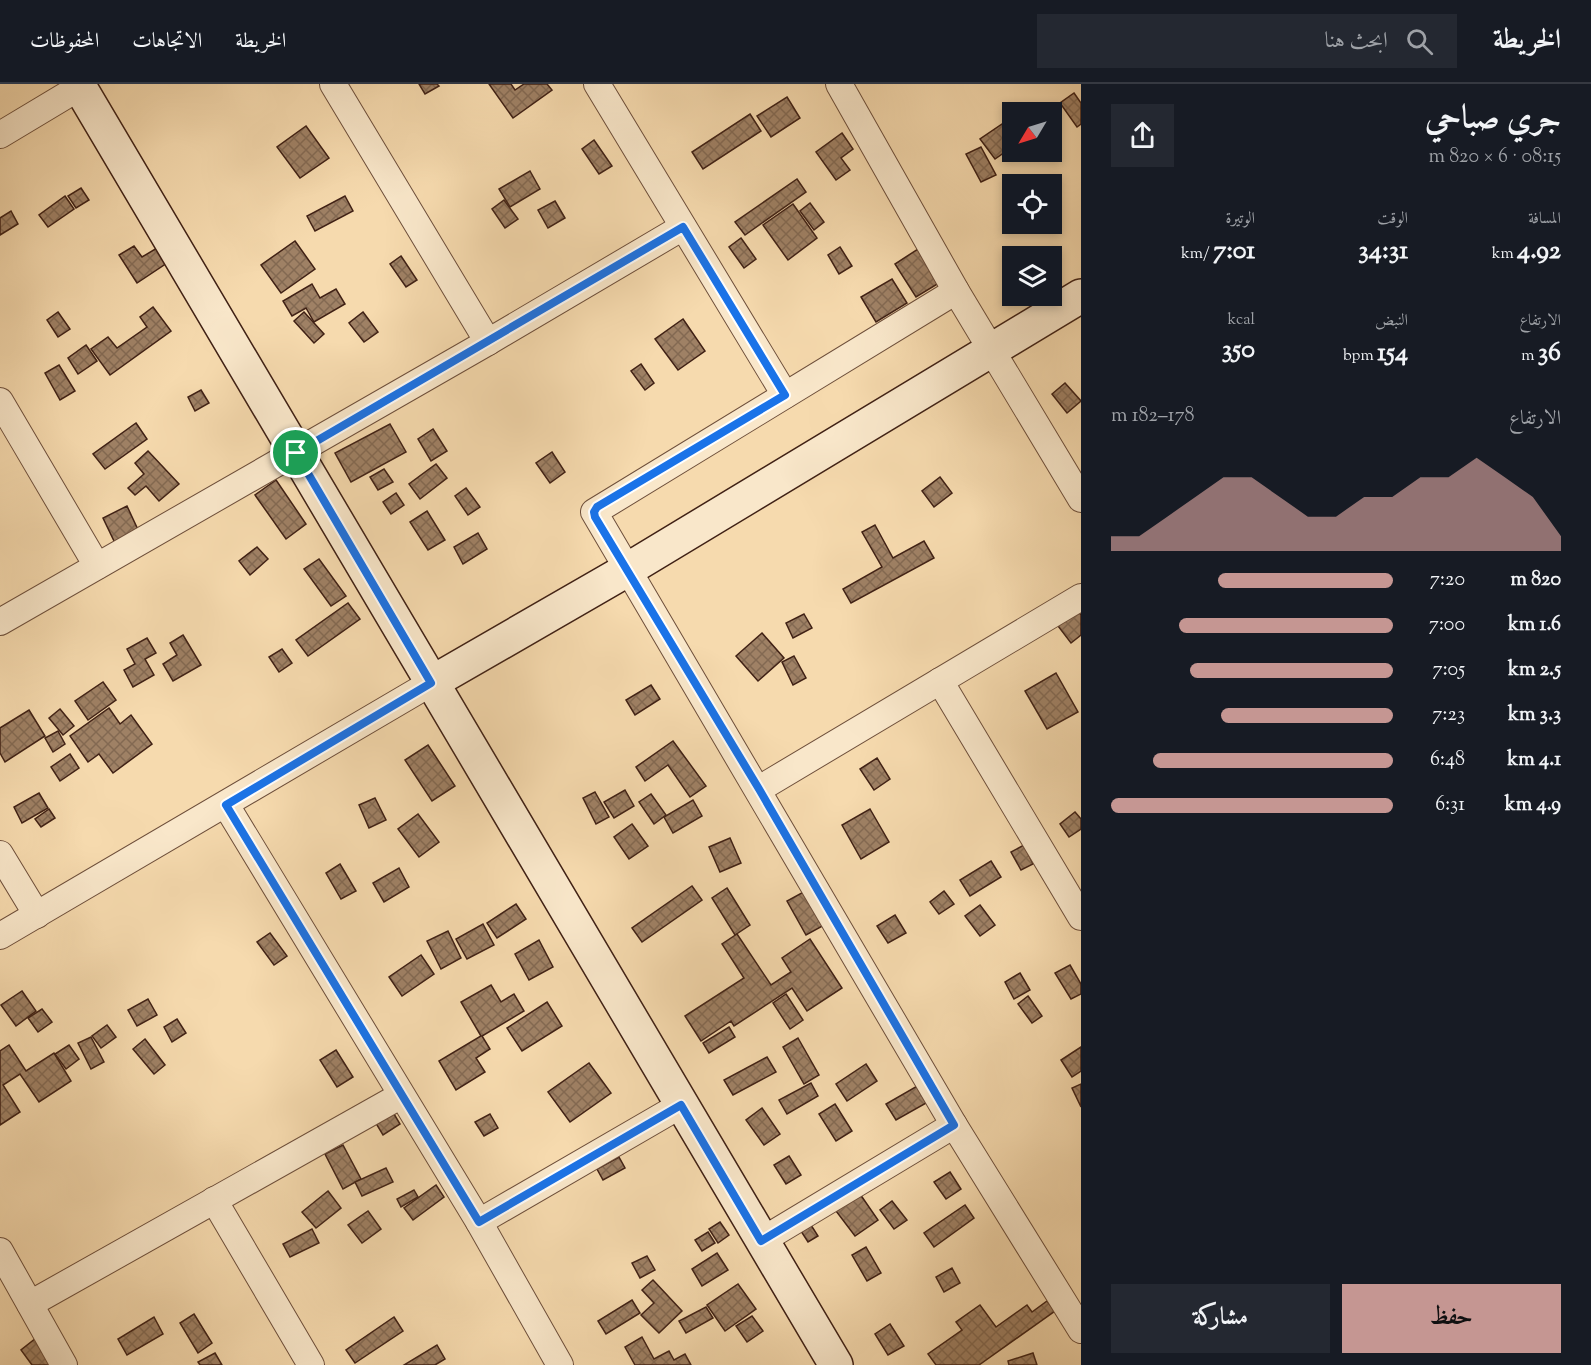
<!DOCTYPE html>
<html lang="ar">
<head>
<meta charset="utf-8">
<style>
  :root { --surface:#171b24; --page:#242831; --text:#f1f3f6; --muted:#9ea1a6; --line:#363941; --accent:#c59692 }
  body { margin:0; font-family:"Sorts Mill Goudy",Amiri,serif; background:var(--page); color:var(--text); direction:rtl; height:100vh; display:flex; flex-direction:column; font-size:22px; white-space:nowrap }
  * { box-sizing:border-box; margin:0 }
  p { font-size:20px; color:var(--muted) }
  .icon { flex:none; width:33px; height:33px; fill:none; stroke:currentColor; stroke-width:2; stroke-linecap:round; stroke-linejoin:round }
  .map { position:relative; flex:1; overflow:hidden; direction:ltr }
  .side { display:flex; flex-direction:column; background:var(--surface); width:510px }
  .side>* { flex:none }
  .needle { width:39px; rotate:232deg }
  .buttons { position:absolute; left:1002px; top:18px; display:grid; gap:12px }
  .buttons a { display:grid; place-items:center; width:60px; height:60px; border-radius:0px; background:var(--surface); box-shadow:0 3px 9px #0003; font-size:30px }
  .pin { position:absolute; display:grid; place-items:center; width:51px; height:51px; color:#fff; margin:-26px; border:3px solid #fff; border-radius:50%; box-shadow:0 2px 6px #0007 }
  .round { display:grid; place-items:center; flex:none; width:63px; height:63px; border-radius:0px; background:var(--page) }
  .headline { display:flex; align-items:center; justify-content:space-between; height:102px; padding:0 30px }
  h1 { font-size:33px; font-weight:700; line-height:45px }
  .metrics { display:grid; grid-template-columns:repeat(3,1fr); gap:9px; height:102px; padding:6px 30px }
  .metrics div { display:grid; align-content:center }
  .metrics b { font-size:26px; font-weight:700 }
  .metrics small { font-size:16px; font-weight:400 }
  .metrics p { font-size:16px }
  .chart { height:168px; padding:12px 30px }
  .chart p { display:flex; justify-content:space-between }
  .chart svg { width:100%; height:108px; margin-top:6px; fill:var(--accent); opacity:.7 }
  .cta { display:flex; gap:12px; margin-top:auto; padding:12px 30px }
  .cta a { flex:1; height:69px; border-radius:0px; background:var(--accent); color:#111; font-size:24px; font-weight:700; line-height:69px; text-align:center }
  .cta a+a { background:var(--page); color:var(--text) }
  ul { padding:0 30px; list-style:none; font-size:20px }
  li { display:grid; grid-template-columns:96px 72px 1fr; align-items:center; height:45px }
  li i { height:15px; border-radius:8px; background:var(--accent) }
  header { display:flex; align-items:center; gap:36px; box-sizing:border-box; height:84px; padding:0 30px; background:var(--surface); border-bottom:2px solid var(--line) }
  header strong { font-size:28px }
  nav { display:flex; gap:33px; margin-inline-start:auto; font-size:21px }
  .search { width:420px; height:54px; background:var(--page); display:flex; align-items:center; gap:15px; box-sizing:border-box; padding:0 21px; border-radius:0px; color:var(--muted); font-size:22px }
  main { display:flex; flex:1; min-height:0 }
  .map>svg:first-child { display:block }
  .building { fill:url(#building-cross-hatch); stroke:#402115; stroke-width:1.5 }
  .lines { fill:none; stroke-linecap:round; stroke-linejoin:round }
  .street-casing { stroke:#6e4f3b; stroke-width:28 }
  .secondary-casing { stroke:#402115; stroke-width:36 }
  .street { stroke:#f9e7ca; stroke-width:26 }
  .secondary { stroke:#f9e7ca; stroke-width:33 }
  .route-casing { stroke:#fff; stroke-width:12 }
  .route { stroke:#1a73e8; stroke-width:8 }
</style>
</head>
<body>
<header>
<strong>الخريطة</strong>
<div class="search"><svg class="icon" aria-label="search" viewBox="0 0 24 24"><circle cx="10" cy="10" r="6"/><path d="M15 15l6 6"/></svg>ابحث هنا</div>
<nav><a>الخريطة</a><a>الاتجاهات</a><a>المحفوظات</a></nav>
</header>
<main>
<section class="side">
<div class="headline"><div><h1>جري صباحي</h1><p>08:15 · 6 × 820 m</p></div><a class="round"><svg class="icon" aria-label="share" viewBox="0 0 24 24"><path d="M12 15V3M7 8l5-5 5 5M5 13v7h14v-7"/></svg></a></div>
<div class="metrics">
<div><p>المسافة</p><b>4.92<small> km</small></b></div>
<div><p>الوقت</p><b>34:31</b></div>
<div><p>الوتيرة</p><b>7:01<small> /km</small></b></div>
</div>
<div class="metrics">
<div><p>الارتفاع</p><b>36<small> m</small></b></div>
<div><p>النبض</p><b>154<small> bpm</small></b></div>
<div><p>kcal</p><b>350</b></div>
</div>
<div class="chart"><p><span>الارتفاع</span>178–182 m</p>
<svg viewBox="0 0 160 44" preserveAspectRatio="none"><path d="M0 44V38L10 38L20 30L30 22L40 14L50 14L60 22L70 30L80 30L90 22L100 22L110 14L120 14L130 6L140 14L150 22L160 38V44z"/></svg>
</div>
<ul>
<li><b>820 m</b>7:20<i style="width:62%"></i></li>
<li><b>1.6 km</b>7:00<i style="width:76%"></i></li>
<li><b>2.5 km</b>7:05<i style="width:72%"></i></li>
<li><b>3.3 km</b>7:23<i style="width:61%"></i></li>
<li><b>4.1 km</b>6:48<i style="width:85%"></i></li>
<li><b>4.9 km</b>6:31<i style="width:100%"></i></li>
</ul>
<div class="cta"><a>حفظ</a><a>مشاركة</a></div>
</section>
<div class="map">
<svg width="1081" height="1281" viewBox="0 0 1081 1281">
  <defs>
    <pattern id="building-cross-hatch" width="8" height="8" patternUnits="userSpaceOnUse" patternTransform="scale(1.5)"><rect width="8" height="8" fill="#9f8165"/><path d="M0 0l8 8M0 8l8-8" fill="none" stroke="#836952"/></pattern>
  </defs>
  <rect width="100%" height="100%" fill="#f6daae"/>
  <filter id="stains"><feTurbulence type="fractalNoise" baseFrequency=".00333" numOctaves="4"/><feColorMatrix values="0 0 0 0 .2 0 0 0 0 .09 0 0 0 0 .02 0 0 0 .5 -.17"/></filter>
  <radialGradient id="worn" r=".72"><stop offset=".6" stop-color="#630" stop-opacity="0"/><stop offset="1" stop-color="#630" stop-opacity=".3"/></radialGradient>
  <g class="building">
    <polygon points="419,0 437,0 439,2 425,10"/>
    <polygon points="489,0 511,0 515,6 524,0 547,0 552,6 513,34"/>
    <polygon points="1074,9 1081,19 1081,40 1077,43 1060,19"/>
    <polygon points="787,13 800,34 771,53 757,32"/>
    <polygon points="750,30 761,47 703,85 692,68"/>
    <polygon points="1002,40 1012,55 1012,63 995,75 980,55"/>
    <polygon points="306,42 329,74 300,94 277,63"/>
    <polygon points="842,49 853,65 841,74 850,86 836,96 816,68"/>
    <polygon points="594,56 612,82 599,90 582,65"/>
    <polygon points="981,63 996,91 981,98 966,70"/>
    <polygon points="530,87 540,105 510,123 499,105"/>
    <polygon points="797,95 806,108 745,151 735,138"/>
    <polygon points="81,104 89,116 76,124 68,112"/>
    <polygon points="65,112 74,125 48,143 39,131"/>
    <polygon points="345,112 353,127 315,147 307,132"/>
    <polygon points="504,116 518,135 505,144 492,125"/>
    <polygon points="555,117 565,134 548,144 538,126"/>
    <polygon points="810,119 824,138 814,146 800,127"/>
    <polygon points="793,120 817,154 788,176 763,141"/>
    <polygon points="11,127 18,140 0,151 0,134"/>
    <polygon points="741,154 756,175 744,184 729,163"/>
    <polygon points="295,157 315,185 281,209 261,181"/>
    <polygon points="134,162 142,173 157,164 167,179 137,199 119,171"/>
    <polygon points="840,163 852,182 839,190 828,171"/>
    <polygon points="918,165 939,199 916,213 895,180"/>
    <polygon points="401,172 417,196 406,203 390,180"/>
    <polygon points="892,195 907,219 876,238 861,213"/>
    <polygon points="312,200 320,214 336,205 345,220 314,238 306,224 292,232 283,217"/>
    <polygon points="153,223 171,247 110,291 91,265 108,253 117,264 147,243 140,233"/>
    <polygon points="58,228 70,245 58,253 47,236"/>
    <polygon points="304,228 324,250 314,259 294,237"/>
    <polygon points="363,228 378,248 364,258 349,239"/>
    <polygon points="683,235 705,267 678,286 655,255"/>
    <polygon points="86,261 97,277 78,290 68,274"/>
    <polygon points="641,280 654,299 645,306 631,287"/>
    <polygon points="59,281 75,307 60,316 45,289"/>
    <polygon points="1065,299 1081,317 1067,329 1052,310"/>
    <polygon points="201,306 209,319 195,327 188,313"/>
    <polygon points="136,339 147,355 105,385 93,370"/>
    <polygon points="390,340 406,368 351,398 335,369"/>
    <polygon points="433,345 447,367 431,377 418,355"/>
    <polygon points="148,367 179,400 159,417 146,402 135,411 128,404 144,390 135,379"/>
    <polygon points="552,368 565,388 550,399 536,379"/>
    <polygon points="436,380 447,394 420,415 409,400"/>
    <polygon points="384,385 393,398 378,406 370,393"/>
    <polygon points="940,393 952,409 934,423 922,407"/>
    <polygon points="276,396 306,440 286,455 255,411"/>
    <polygon points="466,404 480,423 468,431 455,412"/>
    <polygon points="396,409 404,421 391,430 383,418"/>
    <polygon points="127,422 139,448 115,459 103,434"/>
    <polygon points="427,427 445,456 428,466 410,438"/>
    <polygon points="875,441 893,474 924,457 934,474 851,519 843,505 882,483 862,448"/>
    <polygon points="478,449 487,465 463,480 454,463"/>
    <polygon points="257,463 268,475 250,491 239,477"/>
    <polygon points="319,475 346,512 331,522 304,485"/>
    <polygon points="348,519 360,535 308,572 296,556"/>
    <polygon points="1078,527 1081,531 1081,551 1071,559 1058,542"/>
    <polygon points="804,530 812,544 793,554 786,539"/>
    <polygon points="762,549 784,574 758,597 736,572"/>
    <polygon points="183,551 201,581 173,597 163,580 177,571 170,559"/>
    <polygon points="147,554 156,569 145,575 154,591 133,603 124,586 135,580 127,565"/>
    <polygon points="282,565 292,579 279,588 269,573"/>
    <polygon points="794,572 806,594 793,601 782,578"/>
    <polygon points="1056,589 1078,628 1047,645 1025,607"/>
    <polygon points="103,598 116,616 88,636 75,617"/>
    <polygon points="651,601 660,615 635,631 626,616"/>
    <polygon points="109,624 120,640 131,631 152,660 113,689 99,670 88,678 70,652"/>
    <polygon points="60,625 74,642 63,651 49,634"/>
    <polygon points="29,626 45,652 5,678 0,669 0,644"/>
    <polygon points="58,647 65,660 53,668 45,654"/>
    <polygon points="673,657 706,702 690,713 668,681 645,697 636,683"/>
    <polygon points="428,661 455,702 432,717 405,676"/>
    <polygon points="70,670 79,684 60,697 51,683"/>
    <polygon points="877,674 890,695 874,706 860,685"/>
    <polygon points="625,706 634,722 614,734 604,718"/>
    <polygon points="595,708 609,733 596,740 583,714"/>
    <polygon points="39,709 48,724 22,739 14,723"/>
    <polygon points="651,710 666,731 654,740 639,718"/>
    <polygon points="375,714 386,736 369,744 359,721"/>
    <polygon points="693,716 702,732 673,749 664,733"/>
    <polygon points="49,725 55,734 41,743 35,735"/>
    <polygon points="870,725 889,758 861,775 842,741"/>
    <polygon points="1075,728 1081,735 1081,745 1069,753 1060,740"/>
    <polygon points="418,730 439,758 419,773 398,745"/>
    <polygon points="632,740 648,762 629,775 614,753"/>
    <polygon points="730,754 741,779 720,788 709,763"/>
    <polygon points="1024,761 1033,780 1021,786 1011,768"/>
    <polygon points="991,777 1001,793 970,812 960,796"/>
    <polygon points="340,780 356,807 341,815 326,789"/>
    <polygon points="399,784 409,803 384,818 373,799"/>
    <polygon points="692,802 702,816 642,858 632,844"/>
    <polygon points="727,804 750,841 735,851 712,814"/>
    <polygon points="809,805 828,839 806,851 787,817"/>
    <polygon points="944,807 954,820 939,830 930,818"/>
    <polygon points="516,820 526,835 497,854 487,839"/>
    <polygon points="980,821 995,841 980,852 965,832"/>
    <polygon points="895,831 906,849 888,859 877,842"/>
    <polygon points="483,840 494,861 467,875 456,855"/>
    <polygon points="448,847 461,874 441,885 427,857"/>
    <polygon points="270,849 287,872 274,881 257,858"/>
    <polygon points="737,850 771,901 791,888 782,874 810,855 842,904 807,927 792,904 734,942 731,937 701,957 685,932 744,894 722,860"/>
    <polygon points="539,856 553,883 529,896 515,870"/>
    <polygon points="421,871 434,890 402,912 389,893"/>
    <polygon points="1070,881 1081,900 1081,910 1071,915 1055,889"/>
    <polygon points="1020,889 1030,906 1014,915 1005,898"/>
    <polygon points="491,901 501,918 514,910 524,927 482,952 490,965 476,974 485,988 456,1006 439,977 481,952 461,918"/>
    <polygon points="22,907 36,927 16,942 1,921"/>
    <polygon points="786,910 803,936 790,945 773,919"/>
    <polygon points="1028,912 1042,932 1032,939 1018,920"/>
    <polygon points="148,915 157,931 137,942 128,926"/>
    <polygon points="547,918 562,942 522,967 507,944"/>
    <polygon points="42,925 52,938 38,948 28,934"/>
    <polygon points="177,935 186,949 172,958 164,943"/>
    <polygon points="107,941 116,953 101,964 92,952"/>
    <polygon points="729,943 735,953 709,969 703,959"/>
    <polygon points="91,953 104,978 91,985 78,959"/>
    <polygon points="798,954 819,991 804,1000 783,963"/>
    <polygon points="145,955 165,981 154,990 133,965"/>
    <polygon points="9,961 26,987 54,969 71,997 39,1018 20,990 3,1001 20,1028 0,1041 0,967"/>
    <polygon points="69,961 79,975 66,985 55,970"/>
    <polygon points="1081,963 1081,987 1072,993 1061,976"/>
    <polygon points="336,966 353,993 337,1003 320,976"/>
    <polygon points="767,973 776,988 733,1011 724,996"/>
    <polygon points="589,979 611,1009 570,1038 548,1008"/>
    <polygon points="866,980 877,997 847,1017 836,1000"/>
    <polygon points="811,999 818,1012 787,1030 779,1016"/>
    <polygon points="1081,1000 1081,1023 1072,1004"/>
    <polygon points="919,1001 928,1018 896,1036 886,1020"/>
    <polygon points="835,1020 852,1047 836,1057 819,1030"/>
    <polygon points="762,1024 780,1050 764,1061 746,1036"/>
    <polygon points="391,1025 400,1040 383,1051 374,1036"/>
    <polygon points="490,1030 498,1044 484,1052 475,1038"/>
    <polygon points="343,1061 361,1095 343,1105 325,1070"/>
    <polygon points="789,1072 801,1091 786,1100 774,1081"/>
    <polygon points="619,1073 625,1084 603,1096 597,1085"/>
    <polygon points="386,1084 393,1098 362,1112 355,1098"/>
    <polygon points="950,1088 961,1105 946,1115 934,1098"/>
    <polygon points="436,1101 444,1113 413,1136 404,1124"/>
    <polygon points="414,1106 418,1113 401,1123 397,1115"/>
    <polygon points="328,1107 341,1124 316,1144 302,1128"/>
    <polygon points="860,1110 878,1136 855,1152 836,1127"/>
    <polygon points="892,1117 907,1136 894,1145 880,1126"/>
    <polygon points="965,1121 974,1134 934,1163 924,1149"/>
    <polygon points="368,1127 381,1145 362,1159 348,1141"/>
    <polygon points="720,1138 729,1151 718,1159 709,1145"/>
    <polygon points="809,1138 818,1152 808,1158 799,1144"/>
    <polygon points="312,1145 319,1159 290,1173 283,1160"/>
    <polygon points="708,1148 715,1159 702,1167 695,1156"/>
    <polygon points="866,1163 881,1189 867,1197 852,1171"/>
    <polygon points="717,1169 728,1186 702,1202 692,1185"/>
    <polygon points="647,1172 655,1186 640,1194 632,1179"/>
    <polygon points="952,1184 960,1199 944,1208 936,1193"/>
    <polygon points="653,1196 682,1227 659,1249 641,1231 654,1219 642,1206"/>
    <polygon points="738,1200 756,1225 725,1247 707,1221"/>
    <polygon points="632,1216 640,1229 606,1250 598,1237"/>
    <polygon points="1047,1217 1055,1227 979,1281 936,1281 928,1270 962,1246 956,1238 980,1221 996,1243 1027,1221 1032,1228"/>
    <polygon points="706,1223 713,1234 686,1249 679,1237"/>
    <polygon points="194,1230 212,1259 198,1269 180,1239"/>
    <polygon points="752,1232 763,1247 747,1258 736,1242"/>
    <polygon points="154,1233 163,1250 127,1271 118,1255"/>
    <polygon points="394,1233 403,1247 355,1279 346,1266"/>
    <polygon points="890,1240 904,1262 888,1271 875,1250"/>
    <polygon points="642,1253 654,1275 669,1267 674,1276 685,1270 691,1281 635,1281 625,1263"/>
    <polygon points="36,1254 55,1281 32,1281 21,1266"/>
    <polygon points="437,1261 445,1275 435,1281 404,1281"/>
    <polygon points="215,1269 222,1281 200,1281 198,1278"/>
    <polygon points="1033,1269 1037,1281 1009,1281 1008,1277"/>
  </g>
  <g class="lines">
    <defs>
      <g id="street">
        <polyline points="333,0 488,258"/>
        <polyline points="597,0 785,311"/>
        <polyline points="839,0 956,207 1081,415"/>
        <polyline points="0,51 80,3"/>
        <polyline points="956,207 594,428 954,1041 1081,1246"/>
        <polyline points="0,317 97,482"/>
        <polyline points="0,538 488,258 683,143"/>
        <polyline points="940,597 1081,833"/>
        <polyline points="759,705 1081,513"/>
        <polyline points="226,721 479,1138 560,1281"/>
        <polyline points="0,770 37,831"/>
        <polyline points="0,852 431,599"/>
        <polyline points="214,1116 311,1281"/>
        <polyline points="479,1138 681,1021"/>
        <polyline points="761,1157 954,1041"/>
        <polyline points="0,1167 64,1281"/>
        <polyline points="30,1220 400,1012"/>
      </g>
      <g id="secondary">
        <polyline points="78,0 836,1281"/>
        <polyline points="431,599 627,486 1081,212"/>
      </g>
    </defs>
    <use href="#street" class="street-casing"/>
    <use href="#secondary" class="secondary-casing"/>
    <use href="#street" class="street"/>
    <use href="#secondary" class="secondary"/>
  </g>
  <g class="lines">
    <defs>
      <polygon id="route" points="683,143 785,311 597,423 594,428 595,433 759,705 954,1041 761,1157 681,1021 479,1138 226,721 431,599 296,369"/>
    </defs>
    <use href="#route" class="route-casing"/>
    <use href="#route" class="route"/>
  </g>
  <rect width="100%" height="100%" filter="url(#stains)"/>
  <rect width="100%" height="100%" fill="url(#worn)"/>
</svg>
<div class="buttons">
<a><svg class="needle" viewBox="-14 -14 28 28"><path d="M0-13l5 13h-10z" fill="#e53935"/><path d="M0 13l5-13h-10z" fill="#9ea1a6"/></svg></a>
<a><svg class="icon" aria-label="locate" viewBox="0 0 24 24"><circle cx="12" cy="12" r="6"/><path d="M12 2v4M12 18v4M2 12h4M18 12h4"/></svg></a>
<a><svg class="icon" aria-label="layers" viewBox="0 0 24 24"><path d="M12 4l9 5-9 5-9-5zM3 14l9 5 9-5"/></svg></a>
</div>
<div class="pin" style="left:296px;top:369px;background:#1e9e55"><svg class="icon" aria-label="arrive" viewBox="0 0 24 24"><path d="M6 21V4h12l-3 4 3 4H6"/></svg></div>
</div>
</main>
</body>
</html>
